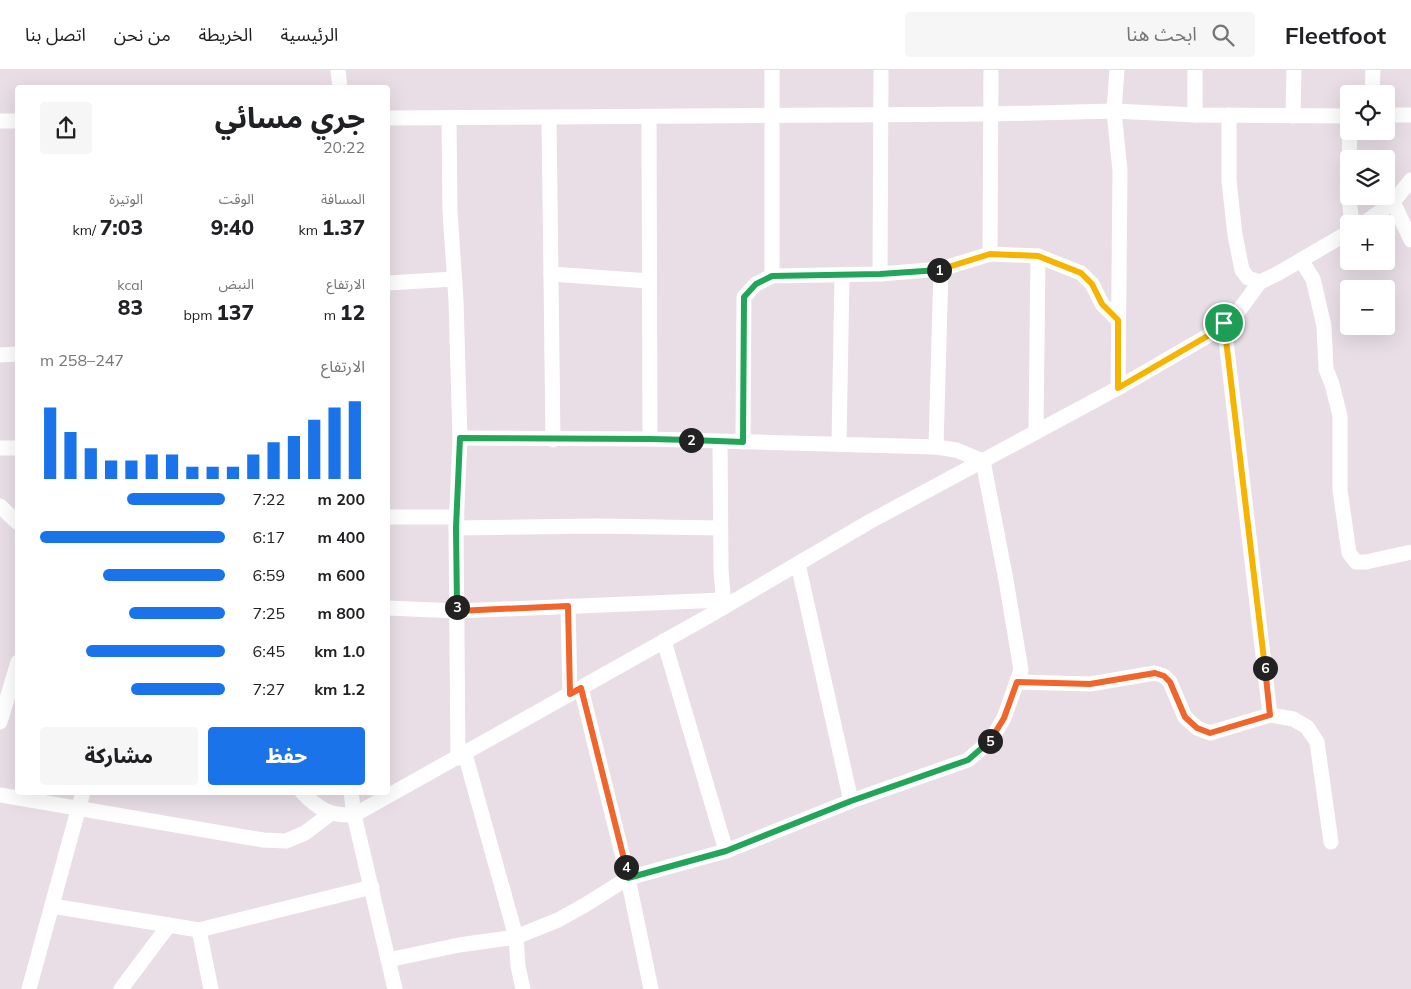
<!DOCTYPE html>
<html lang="ar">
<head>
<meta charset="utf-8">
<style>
  :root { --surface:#fff; --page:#f6f6f6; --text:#202124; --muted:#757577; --line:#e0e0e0; --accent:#1a73e8 }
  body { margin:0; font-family:Mulish,"Noto Sans Arabic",sans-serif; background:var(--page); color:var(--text); direction:rtl; height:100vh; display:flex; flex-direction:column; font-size:19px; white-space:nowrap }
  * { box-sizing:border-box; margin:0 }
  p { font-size:16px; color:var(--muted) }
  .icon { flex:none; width:28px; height:28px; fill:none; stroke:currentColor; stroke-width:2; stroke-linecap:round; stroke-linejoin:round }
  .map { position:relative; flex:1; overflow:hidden; direction:ltr }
  .drawer { position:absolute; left:15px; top:15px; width:375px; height:710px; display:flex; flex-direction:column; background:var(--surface); border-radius:5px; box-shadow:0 5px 20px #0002; direction:rtl }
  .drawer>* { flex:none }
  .tools { position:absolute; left:1340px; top:15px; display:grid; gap:10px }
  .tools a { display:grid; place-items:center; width:55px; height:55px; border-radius:5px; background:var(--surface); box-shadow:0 5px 20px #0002; font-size:25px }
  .pin { position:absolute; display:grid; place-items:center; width:42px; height:42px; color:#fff; margin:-21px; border:2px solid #fff; border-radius:50%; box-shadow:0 1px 5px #0007 }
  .km { position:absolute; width:25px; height:25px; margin:-12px; border-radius:50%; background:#222; color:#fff; font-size:14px; line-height:25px; text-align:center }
  .round { display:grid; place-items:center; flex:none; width:52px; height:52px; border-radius:5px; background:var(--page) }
  .summary { display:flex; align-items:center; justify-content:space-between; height:85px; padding:0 25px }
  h1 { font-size:28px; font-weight:800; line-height:38px }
  .figures { display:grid; grid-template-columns:repeat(3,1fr); gap:8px; height:85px; padding:5px 25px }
  .figures div { display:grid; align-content:center }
  .figures b { font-size:21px; font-weight:800 }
  .figures small { font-size:14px; font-weight:400 }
  .figures p { font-size:14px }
  .chart { height:140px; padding:10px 25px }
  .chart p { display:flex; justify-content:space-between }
  .chart svg { width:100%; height:90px; margin-top:5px; stroke:var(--accent); stroke-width:6 }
  .button { display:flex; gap:10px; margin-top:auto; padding:10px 25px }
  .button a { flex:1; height:58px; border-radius:5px; background:var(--accent); color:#fff; font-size:20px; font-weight:800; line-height:58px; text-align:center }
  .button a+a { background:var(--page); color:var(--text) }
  ul { padding:0 25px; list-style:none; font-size:16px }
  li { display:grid; grid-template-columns:80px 60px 1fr; align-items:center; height:38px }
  li i { height:12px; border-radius:6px; background:var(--accent) }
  header { display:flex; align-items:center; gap:30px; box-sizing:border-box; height:70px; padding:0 25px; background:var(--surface); border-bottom:1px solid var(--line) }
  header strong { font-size:24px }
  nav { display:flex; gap:28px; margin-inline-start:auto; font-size:18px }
  .search { width:350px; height:45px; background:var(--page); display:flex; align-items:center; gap:12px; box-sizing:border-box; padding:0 18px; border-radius:5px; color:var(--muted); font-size:19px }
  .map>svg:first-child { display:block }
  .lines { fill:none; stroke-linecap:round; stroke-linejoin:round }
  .minor { stroke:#fff; stroke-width:15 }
  .split-1-casing { stroke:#fff; stroke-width:10 }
  .split-2-casing { stroke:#fff; stroke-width:10 }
  .split-3-casing { stroke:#fff; stroke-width:10 }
  .split-4-casing { stroke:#fff; stroke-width:10 }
  .split-5-casing { stroke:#fff; stroke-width:10 }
  .split-6-casing { stroke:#fff; stroke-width:10 }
  .split-7-casing { stroke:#fff; stroke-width:10 }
  .split-1 { stroke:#f5b400; stroke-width:6 }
  .split-2 { stroke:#22a559; stroke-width:6 }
  .split-3 { stroke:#22a559; stroke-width:6 }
  .split-4 { stroke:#f0652b; stroke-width:6 }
  .split-5 { stroke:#22a559; stroke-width:6 }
  .split-6 { stroke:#f0652b; stroke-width:6 }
  .split-7 { stroke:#f5b400; stroke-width:6 }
</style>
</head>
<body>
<header>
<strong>Fleetfoot</strong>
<div class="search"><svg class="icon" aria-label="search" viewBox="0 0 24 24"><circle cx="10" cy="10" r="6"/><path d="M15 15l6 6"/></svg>ابحث هنا</div>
<nav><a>الرئيسية</a><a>الخريطة</a><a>من نحن</a><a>اتصل بنا</a></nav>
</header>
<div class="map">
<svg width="1411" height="919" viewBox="0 0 1411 919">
  <rect width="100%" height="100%" fill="#e9dee6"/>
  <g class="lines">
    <g class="minor">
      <polyline points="338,0 340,18"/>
      <polyline points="772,0 772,206 880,204 941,199 990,184 1038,186 1081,203 1092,214 1102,234 1118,250"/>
      <polyline points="1117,0 1114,41 1120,101 1118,318"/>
      <polyline points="1195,0 1195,45"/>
      <polyline points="1372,24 1373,0"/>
      <polyline points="1229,45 1229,111 1235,165 1242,200 1248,208 1260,212"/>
      <polyline points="1386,45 1411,45"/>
      <polyline points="1293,46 1294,0"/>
      <polyline points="649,47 650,369"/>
      <polyline points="388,48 991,44 1114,41 1195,45 1349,46"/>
      <polyline points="449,48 450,141 456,231 460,368 456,458 458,688"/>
      <polyline points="549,48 553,370"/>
      <polyline points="0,51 18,51"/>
      <polyline points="1349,89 1350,61"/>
      <polyline points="1349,94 1348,120 1352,154"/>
      <polyline points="1393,132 1411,170"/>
      <polyline points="1363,154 1393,132 1411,110"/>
      <polyline points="990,184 991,0"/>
      <polyline points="1301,190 1313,209 1324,256 1326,299 1332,314 1340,346 1340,420 1349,483 1356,492 1366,492 1411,482"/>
      <polyline points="551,204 649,211"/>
      <polyline points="880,204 881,0"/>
      <polyline points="388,213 454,209"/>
      <polyline points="1224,253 1270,645"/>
      <polyline points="0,285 18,284"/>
      <polyline points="1036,361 1038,186"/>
      <polyline points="460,368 650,369 936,377 956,380 983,391 1006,510 1021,600 1004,648 991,670 968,690 851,731 726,781 628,808 585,835 558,850 516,867 465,684"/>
      <polyline points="720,372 721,500 724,537"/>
      <polyline points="743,372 744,227 756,214 772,206"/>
      <polyline points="839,374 842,205"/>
      <polyline points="936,377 941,199"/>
      <polyline points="0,378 18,378"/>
      <polyline points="0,436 18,453"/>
      <polyline points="388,447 457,447"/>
      <polyline points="456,458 596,456 720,458"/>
      <polyline points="798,494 851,731"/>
      <polyline points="568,536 570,624"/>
      <polyline points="388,538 457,541 723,530"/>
      <polyline points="664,571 726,781"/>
      <polyline points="1017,612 1090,614 1155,603 1164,606 1170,612 1185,647 1197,658 1210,663 1270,645 1293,649 1307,657 1317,672 1331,772"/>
      <polyline points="581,618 628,808 651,919"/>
      <polyline points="0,652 18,592"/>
      <path d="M302,722c16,17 28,24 52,23l353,-198 162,-95 249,-134 93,-54 26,-21 23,-31 17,-8 72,-42"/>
      <polyline points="351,722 354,745 395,919"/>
      <polyline points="0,725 263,770 286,771 305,763 330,744"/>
      <polyline points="52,836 199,860 372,817"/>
      <polyline points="199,860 211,919"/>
      <polyline points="388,890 459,875 516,867 518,896 523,919"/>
      <polyline points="29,919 83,722"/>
      <polyline points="121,919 169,855"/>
    </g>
  </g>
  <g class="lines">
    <defs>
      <polyline id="split-1" points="939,200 990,184 1038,186 1081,203 1092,214 1102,234 1118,250 1118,318 1211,264 1224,253"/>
      <polyline id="split-2" points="691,370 743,372 744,227 756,214 772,206 880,204 939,200"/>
      <polyline id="split-3" points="457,537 456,458 460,368 650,369 691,370"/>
      <polyline id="split-4" points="457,537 457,541 568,536 570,624 581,618 626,797"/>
      <polyline id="split-5" points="626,797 628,808 726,781 851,731 968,690 990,671"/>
      <polyline id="split-6" points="990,671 1004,648 1017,612 1090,614 1155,603 1164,606 1170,612 1185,647 1197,658 1210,663 1270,645 1265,598"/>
      <polyline id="split-7" points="1224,253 1265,598"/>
    </defs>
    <use href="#split-1" class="split-1-casing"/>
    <use href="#split-2" class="split-2-casing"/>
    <use href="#split-3" class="split-3-casing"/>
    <use href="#split-4" class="split-4-casing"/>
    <use href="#split-5" class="split-5-casing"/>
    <use href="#split-6" class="split-6-casing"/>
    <use href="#split-7" class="split-7-casing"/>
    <use href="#split-1" class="split-1"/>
    <use href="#split-2" class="split-2"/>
    <use href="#split-3" class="split-3"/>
    <use href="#split-4" class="split-4"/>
    <use href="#split-5" class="split-5"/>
    <use href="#split-6" class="split-6"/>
    <use href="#split-7" class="split-7"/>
  </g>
</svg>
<div class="tools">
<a><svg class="icon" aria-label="locate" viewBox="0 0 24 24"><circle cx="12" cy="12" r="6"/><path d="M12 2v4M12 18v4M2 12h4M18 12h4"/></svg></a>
<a><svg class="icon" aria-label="layers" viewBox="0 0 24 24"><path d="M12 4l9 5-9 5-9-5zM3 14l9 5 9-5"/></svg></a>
<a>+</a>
<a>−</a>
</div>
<div class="pin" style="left:1224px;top:253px;background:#1e9e55"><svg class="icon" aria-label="arrive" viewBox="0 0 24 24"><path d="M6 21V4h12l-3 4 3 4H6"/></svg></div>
<b class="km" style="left:939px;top:200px">1</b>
<b class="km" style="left:691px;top:370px">2</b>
<b class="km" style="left:457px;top:537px">3</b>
<b class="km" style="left:626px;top:797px">4</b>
<b class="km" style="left:990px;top:671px">5</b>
<b class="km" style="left:1265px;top:598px">6</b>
<section class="drawer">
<div class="summary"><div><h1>جري مسائي</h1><p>20:22</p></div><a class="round"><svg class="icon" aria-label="share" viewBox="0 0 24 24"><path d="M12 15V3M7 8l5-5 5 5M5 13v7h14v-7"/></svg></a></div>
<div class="figures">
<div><p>المسافة</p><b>1.37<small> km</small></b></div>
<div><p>الوقت</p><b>9:40</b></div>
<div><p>الوتيرة</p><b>7:03<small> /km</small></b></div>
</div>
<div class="figures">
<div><p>الارتفاع</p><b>12<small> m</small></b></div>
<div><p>النبض</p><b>137<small> bpm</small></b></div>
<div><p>kcal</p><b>83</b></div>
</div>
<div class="chart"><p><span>الارتفاع</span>247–258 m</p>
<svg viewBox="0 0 160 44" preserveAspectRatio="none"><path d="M5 44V9M15 44V21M25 44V29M35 44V35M45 44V35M55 44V32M65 44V32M75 44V38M85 44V38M95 44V38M105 44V32M115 44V26M125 44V23M135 44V15M145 44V9M155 44V6"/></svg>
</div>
<ul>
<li><b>200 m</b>7:22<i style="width:53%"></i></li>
<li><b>400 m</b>6:17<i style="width:100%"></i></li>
<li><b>600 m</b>6:59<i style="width:66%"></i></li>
<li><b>800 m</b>7:25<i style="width:52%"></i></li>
<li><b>1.0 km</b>6:45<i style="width:75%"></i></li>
<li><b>1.2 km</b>7:27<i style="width:51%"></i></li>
</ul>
<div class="button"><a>حفظ</a><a>مشاركة</a></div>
</section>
</div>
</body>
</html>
